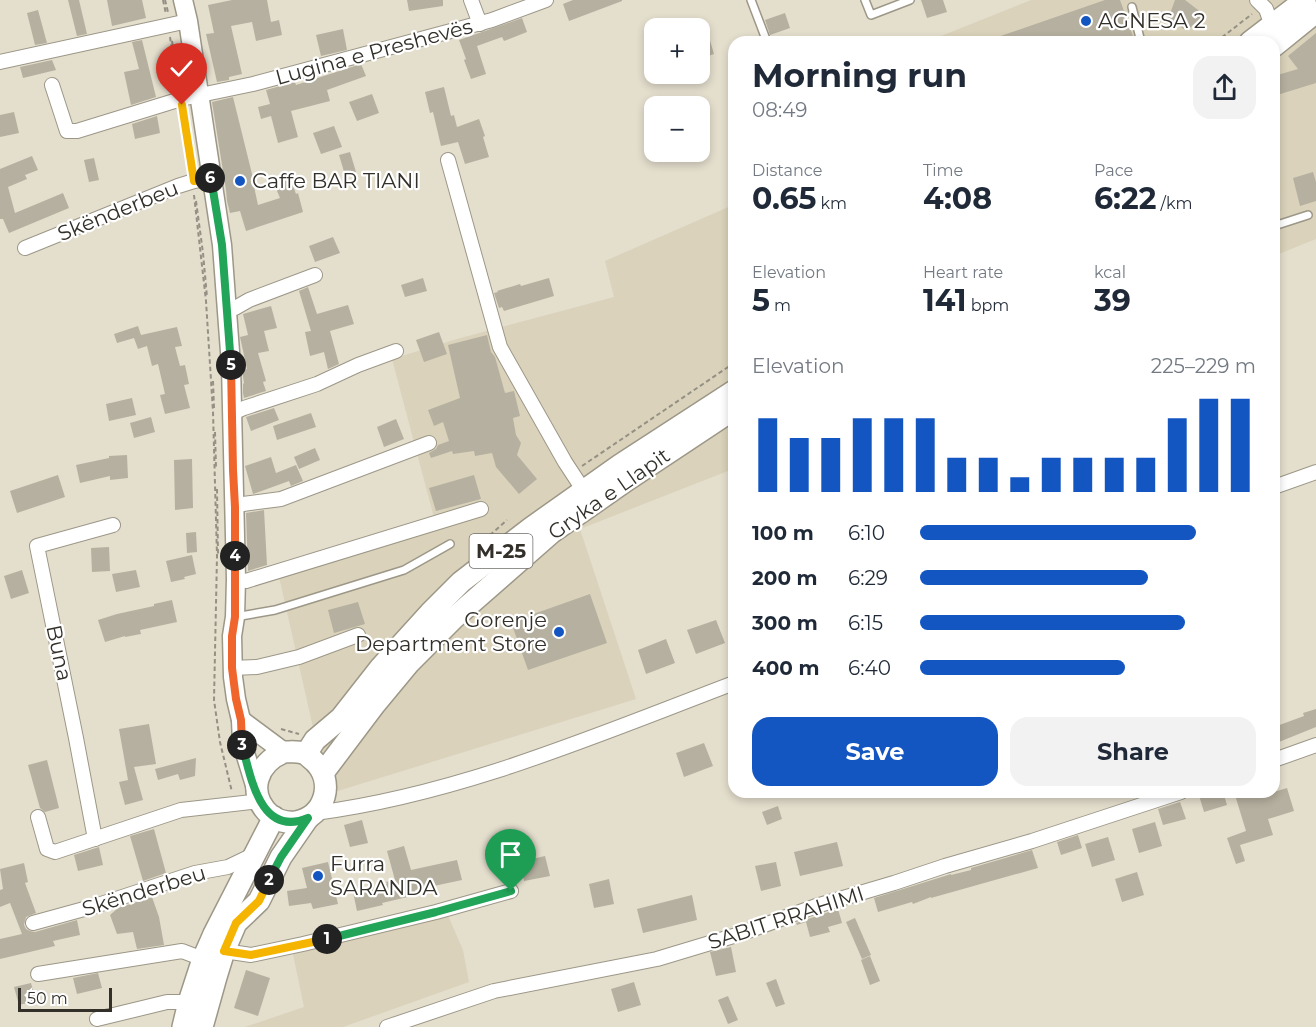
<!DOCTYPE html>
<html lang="en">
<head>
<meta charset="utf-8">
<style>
  :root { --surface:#fff; --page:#f2f2f3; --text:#1f2937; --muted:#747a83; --accent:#1456c1 }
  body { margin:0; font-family:Montserrat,sans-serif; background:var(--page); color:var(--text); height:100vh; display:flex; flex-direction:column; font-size:22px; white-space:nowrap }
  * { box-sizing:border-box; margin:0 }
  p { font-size:20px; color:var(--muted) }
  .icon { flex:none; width:33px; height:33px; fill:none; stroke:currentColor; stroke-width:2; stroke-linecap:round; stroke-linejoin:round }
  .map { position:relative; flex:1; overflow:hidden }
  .sheet { position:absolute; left:728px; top:36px; width:552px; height:762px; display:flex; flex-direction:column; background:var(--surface); border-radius:18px; box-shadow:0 3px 9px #0003 }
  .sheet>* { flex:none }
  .controls { position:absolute; left:644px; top:18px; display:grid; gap:12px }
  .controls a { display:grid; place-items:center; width:66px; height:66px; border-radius:12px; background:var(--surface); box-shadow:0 3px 9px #0003; font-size:30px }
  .scale { position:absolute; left:18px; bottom:15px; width:94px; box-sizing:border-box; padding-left:6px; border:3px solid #33302a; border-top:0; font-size:16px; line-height:21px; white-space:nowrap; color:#33302a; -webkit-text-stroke:4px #fff; paint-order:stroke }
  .pin { position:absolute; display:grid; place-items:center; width:51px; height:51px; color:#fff; margin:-62px -26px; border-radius:50% 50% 50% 0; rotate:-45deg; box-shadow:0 0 6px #0007 }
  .pin .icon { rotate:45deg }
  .km { position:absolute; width:30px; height:30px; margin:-15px; border-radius:50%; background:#222; color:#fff; font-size:16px; line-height:30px; text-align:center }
  .round { display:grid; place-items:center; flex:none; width:63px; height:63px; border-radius:18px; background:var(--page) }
  .head { display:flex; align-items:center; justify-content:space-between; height:102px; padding:0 24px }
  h1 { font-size:33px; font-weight:700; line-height:45px }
  .metrics { display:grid; grid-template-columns:repeat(3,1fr); gap:9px; height:102px; padding:6px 24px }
  .metrics div { display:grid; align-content:center }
  .metrics b { font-size:30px; font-weight:700 }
  .metrics small { font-size:16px; font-weight:400 }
  .metrics p { font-size:16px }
  .chart { height:168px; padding:12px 24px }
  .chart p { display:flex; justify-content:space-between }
  .chart svg { width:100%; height:108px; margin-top:6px; stroke:var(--accent); stroke-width:6 }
  .cta { display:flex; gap:12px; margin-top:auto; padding:12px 24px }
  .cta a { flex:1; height:69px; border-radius:18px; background:var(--accent); color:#fff; font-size:24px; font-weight:700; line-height:69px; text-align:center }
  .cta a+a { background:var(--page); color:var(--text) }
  ul { padding:0 24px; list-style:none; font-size:20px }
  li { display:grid; grid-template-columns:96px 72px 1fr; align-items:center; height:45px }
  li i { height:15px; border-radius:8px; background:var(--accent) }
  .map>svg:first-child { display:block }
  .built { fill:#dad2ba }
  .building { fill:#b6b0a0 }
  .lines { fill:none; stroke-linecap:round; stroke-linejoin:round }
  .lane-casing { stroke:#9c9787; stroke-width:10 }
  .street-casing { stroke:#9c9787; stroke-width:16 }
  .secondary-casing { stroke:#9c9787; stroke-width:21 }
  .primary-casing { stroke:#9c9787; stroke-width:24 }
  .path { stroke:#959084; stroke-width:2; stroke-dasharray:4.5 3; stroke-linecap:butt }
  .lane { stroke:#fff; stroke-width:7 }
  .street { stroke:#fff; stroke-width:14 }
  .secondary { stroke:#fff; stroke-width:18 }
  .primary { stroke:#fff; stroke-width:21 }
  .split-1-casing { stroke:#fff; stroke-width:12 }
  .split-2-casing { stroke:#fff; stroke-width:12 }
  .split-3-casing { stroke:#fff; stroke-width:12 }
  .split-4-casing { stroke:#fff; stroke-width:12 }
  .split-5-casing { stroke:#fff; stroke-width:12 }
  .split-6-casing { stroke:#fff; stroke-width:12 }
  .split-7-casing { stroke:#fff; stroke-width:12 }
  .split-1 { stroke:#22a559; stroke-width:8 }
  .split-2 { stroke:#f5b400; stroke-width:8 }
  .split-3 { stroke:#22a559; stroke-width:8 }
  .split-4 { stroke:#f0652b; stroke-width:8 }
  .split-5 { stroke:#f0652b; stroke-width:8 }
  .split-6 { stroke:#22a559; stroke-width:8 }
  .split-7 { stroke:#f5b400; stroke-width:8 }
  .poi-dot { fill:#1456c1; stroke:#fff; stroke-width:2 }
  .labels { text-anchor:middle; stroke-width:4.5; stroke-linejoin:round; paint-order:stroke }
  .shield { fill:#fff; stroke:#706e6a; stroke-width:1.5 }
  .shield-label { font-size:20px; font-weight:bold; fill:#33302a }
  .poi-label { font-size:21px; fill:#33302a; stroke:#fff; text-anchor:start }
  .street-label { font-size:21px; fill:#33302a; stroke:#fff }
</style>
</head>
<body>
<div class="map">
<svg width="1316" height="1027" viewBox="0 0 1316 1027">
  <rect width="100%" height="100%" fill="#e4decd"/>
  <g class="built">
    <polygon points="1031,0 1316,0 1316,239 1274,256 1274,42 926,42"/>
    <polygon points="733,205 733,469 580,529 636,699 328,794 278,572 436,525 392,359 457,339 614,297 605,261"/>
    <polygon points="446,911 463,950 469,982 343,1027 245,1027 304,1007 293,954"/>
  </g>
  <g class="building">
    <polygon points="68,0 79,0 87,34 77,36"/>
    <polygon points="107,0 142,0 146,18 112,26"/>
    <polygon points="232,0 267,0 271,22 279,20 282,35 256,41 252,22 231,26 242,74 229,77 229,80 217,82 206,34 214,33 208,5"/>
    <polygon points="407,0 443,0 443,6 409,11"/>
    <polygon points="573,0 622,0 622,1 569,21 563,4"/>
    <polygon points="921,0 943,0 947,12 927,18"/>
    <polygon points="1105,0 1120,0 1135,42 990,42 989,40"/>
    <polygon points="1175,0 1185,0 1206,16 1192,26 1187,31 1168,19"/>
    <polygon points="38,10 47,43 35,45 27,13"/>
    <polygon points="785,13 790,28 770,35 765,20"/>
    <polygon points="522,18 527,32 504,41 502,37 477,46 486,74 471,79 464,60 466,59 459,40"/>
    <polygon points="343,29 347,50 321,56 316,35"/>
    <polygon points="1316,33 1316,83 1274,96 1274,76 1298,69 1288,56"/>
    <polygon points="709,37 714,54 699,59 699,40"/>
    <polygon points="142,40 156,97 131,105 124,72 139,69 132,42"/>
    <polygon points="52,60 56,70 23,78 20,67"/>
    <polygon points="361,64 366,76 327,90 330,101 291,111 298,137 278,143 271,116 261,119 258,107 270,104 266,90 295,82 296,85"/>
    <polygon points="444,87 451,116 454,115 457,127 479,119 485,136 483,137 489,157 465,164 458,142 441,146 433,112 430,113 425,92"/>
    <polygon points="372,94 379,113 357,121 349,102"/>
    <polygon points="233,97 254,182 253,182 258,205 280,198 272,179 284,174 287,182 291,180 296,194 298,193 303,212 246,231 240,211 230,213 227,201 226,190 212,102"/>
    <polygon points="14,112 19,133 0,137 0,115"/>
    <polygon points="157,116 160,133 135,139 132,124"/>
    <polygon points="334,126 342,147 321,154 313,133"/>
    <polygon points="350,152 356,172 345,175 339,155"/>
    <polygon points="32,156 38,170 25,175 27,179 8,187 15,213 63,193 69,208 9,233 3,219 0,219 0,169"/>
    <polygon points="94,158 99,180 89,182 84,160"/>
    <polygon points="1313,172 1316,182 1316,201 1300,206 1293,178"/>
    <polygon points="333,237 340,253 315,262 309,246"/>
    <polygon points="423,278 427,291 405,297 401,285"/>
    <polygon points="549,278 554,296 504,311 502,307 499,308 494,293 498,292 497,291 520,284 521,286"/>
    <polygon points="308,287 317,314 348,305 354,324 330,331 339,364 328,369 324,352 310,356 305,332 311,331 299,291"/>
    <polygon points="271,306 277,328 264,331 269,351 258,353 266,381 263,382 266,391 244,398 243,393 243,384 244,383 242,370 247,369 240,337 248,335 243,314"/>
    <polygon points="138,326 141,335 177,327 182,346 175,347 180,366 185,365 189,384 184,385 190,408 165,414 160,395 165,394 158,364 152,366 147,346 138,349 134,338 117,343 114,334"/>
    <polygon points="439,332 447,354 424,362 416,340"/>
    <polygon points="487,335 491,352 495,357 505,393 514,391 520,416 513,418 516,435 521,443 517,455 537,479 519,494 496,467 492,453 475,456 474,451 453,454 452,451 431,458 429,453 436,449 438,445 449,441 443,422 434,426 428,410 460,398 448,345"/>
    <polygon points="132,398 136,415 109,421 106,404"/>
    <polygon points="274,408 279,420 251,431 246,417"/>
    <polygon points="311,413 316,427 277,440 273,426"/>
    <polygon points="151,417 155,432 134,438 130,423"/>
    <polygon points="396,419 404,439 384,447 377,427"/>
    <polygon points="315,448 320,460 299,469 294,457"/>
    <polygon points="127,455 128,478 110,480 110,476 80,483 76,465 109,458 109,456"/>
    <polygon points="271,457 276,473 296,465 303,481 291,486 289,481 253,494 245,466"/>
    <polygon points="192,459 193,508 175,510 174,460"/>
    <polygon points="58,475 65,497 17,513 10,491"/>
    <polygon points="474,475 481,499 436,511 429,488"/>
    <polygon points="264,510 267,565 248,571 246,513"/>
    <polygon points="196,532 197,552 187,553 186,533"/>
    <polygon points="109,547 110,571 92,572 91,548"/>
    <polygon points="192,555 196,574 184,577 185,579 171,582 166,561"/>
    <polygon points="22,570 29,593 11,599 4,576"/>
    <polygon points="136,570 140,587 116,592 112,574"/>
    <polygon points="590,594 607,643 528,670 511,622"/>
    <polygon points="172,600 177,622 140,630 141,634 125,637 125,636 105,642 98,620 117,614 154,606 154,604"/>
    <polygon points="358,602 365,624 334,633 328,610"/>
    <polygon points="716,620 725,643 696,654 687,630"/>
    <polygon points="666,639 675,663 646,674 638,650"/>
    <polygon points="1316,709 1316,727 1274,744 1274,727 1304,716 1303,713"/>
    <polygon points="149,724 156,764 134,767 143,800 125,805 119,782 128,780 119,729"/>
    <polygon points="704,743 713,766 684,777 676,753"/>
    <polygon points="196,758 195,776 180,780 178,774 158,780 155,769"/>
    <polygon points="47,760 59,808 45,812 40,808 28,765"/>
    <polygon points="1287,788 1294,811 1268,819 1273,835 1240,845 1245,861 1236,864 1227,838 1246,831 1235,795 1244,792 1259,792 1261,796"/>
    <polygon points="1198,792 1223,792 1227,805 1204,812"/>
    <polygon points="1180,802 1186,819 1163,825 1158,809"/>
    <polygon points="778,806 782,819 767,825 762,812"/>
    <polygon points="362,820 368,843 350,847 344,825"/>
    <polygon points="1155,822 1162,846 1139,853 1132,829"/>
    <polygon points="154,829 166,873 143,881 130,836"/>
    <polygon points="1078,835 1082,848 1061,855 1057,842"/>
    <polygon points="1108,837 1115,860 1092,867 1085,844"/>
    <polygon points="837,842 843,866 800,876 794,852"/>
    <polygon points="404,846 411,870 457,860 462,880 415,890 416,895 382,903 383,905 357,911 353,892 387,884 386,882 395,880 387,851"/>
    <polygon points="99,847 103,865 78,871 74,855"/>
    <polygon points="1032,850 1038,868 931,898 931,897 913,904 912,902 878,912 874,898 948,875 951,874 951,875 971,870 971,868"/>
    <polygon points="545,856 550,876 524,881 520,862"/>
    <polygon points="328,862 338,904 313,909 311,903 289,906 287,891 307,888 302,868"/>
    <polygon points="776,862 781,886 761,891 755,866"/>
    <polygon points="24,863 28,882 25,883 36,913 26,917 24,925 26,929 30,931 35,932 77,920 80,935 53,941 55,946 0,959 0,939 22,934 10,903 0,907 0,890 3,889 0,869"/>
    <polygon points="1137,872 1144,895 1122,902 1115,879"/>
    <polygon points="609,879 614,904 594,908 589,884"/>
    <polygon points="692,895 697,920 643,933 637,909"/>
    <polygon points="152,897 159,917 164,945 137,949 133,932 117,934 110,915 118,908"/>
    <polygon points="838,909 842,923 828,927 830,932 810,937 806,922 797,925 796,923"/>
    <polygon points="855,918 871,955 862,959 846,922"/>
    <polygon points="731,947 736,972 716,976 710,952"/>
    <polygon points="870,956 880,981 870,985 861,960"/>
    <polygon points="246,970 270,978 258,1016 234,1008"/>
    <polygon points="98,973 102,988 77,994 73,978"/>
    <polygon points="776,979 785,1004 776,1007 766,983"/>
    <polygon points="634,982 641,1005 618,1012 611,989"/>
    <polygon points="31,983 36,1001 19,1005 14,987"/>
    <polygon points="728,996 738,1020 728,1024 718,1000"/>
  </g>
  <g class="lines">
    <defs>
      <g id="lane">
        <polyline points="751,0 767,42"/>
        <polyline points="865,0 871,15 910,0"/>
        <polyline points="1132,7 1141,42"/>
        <polyline points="1274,226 1308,215"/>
        <polyline points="235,617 275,610 404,570 450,544"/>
      </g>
      <g id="street">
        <polyline points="471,0 480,24"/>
        <polyline points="1257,0 1266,9 1272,26"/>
        <polyline points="0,62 188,21"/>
        <polyline points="52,85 67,131 77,131 181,99 253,84 492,20 546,0"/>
        <polyline points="448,160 500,347 565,462 584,491"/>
        <polyline points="25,248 178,186 194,181 211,178"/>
        <polyline points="227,308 235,308 249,300 315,275"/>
        <polyline points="233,413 244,408 317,384 358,365 396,351"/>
        <polyline points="1274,487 1316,472"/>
        <polyline points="235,507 243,504 281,499 429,443"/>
        <polyline points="236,579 246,581 481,509"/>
        <polyline points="232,668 257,667 299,657 358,635"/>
        <polyline points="1274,760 1316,745"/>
        <path d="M315,813c146,-19 282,-78 419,-130"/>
        <polyline points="38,817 47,849 55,852 181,810 260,801"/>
        <polyline points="95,839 76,738 37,546 113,525"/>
        <polyline points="33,923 95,906 195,873 228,867 253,855"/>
        <polyline points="224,951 251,955 303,944 436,912 511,891"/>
        <polyline points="38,974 182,951 203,959"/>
        <polyline points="97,1019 167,1002 189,1002"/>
        <polyline points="387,1027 494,991 657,959 740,934 816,906 894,883 945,866 1032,841 1181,792"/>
      </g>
      <g id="secondary">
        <polyline points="183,0 188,21 222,245 231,365 236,579 235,617 232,636 233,677 236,699 241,720 242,743 258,795"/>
        <polyline points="241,720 284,752"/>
      </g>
      <g id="primary">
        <polyline points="1250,42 1305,0"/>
        <polyline points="1274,46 1316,12"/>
        <path d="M284,752c6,0 13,-1 19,1 4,1 7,5 11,8 21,20 12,55 -18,61 -9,1 -18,-1 -26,-7 -24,-22 -13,-52 14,-63z"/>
        <polyline points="306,754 315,740 341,718 381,667 430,613 461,582 531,528 620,465 734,391"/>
        <polyline points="323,773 375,704 409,663 454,618 551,533 627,480 734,409"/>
        <polyline points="183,1027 189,1002 203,959 214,934 274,817"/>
        <polyline points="202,1027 216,977 224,951 236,923 259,901 281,857 308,818"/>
      </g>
    </defs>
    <use href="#lane" class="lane-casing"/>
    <use href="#street" class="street-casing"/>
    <use href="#secondary" class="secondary-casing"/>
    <use href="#primary" class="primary-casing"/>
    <g class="path">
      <polyline points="163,0 166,14"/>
      <polyline points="165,0 168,12"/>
      <polyline points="170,37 178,88"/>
      <polyline points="172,41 179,86"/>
      <polyline points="1216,42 1252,14"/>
      <polyline points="181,112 190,168"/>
      <polyline points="184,112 192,169"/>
      <polyline points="194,195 206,301 213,412 217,556 214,700 220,742 232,792"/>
      <polyline points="196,201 203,253 207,297"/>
      <polyline points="213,381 214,408"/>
      <polyline points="215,432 216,468"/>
      <polyline points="582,466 734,363"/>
      <polyline points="217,489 218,555"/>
      <polyline points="473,550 507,520"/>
      <polyline points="281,729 299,734"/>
    </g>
    <use href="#lane" class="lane"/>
    <use href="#street" class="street"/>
    <use href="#secondary" class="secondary"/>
    <use href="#primary" class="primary"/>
  </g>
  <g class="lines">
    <defs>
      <polyline id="split-1" points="327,939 436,912 511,891"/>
      <polyline id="split-2" points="269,880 259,901 236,923 224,951 251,955 327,939"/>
      <path id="split-3" d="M242,745c9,32 18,93 66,73l-27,39 -12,23"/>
      <polyline id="split-4" points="235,556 235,617 232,636 232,668 236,699 241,720 242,745"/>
      <polyline id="split-5" points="231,365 233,470 235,507 235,556"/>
      <polyline id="split-6" points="210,178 211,178 222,245 231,365"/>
      <polyline id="split-7" points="182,105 194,181 210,178"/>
    </defs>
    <use href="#split-1" class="split-1-casing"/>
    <use href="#split-2" class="split-2-casing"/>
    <use href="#split-3" class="split-3-casing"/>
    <use href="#split-4" class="split-4-casing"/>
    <use href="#split-5" class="split-5-casing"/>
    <use href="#split-6" class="split-6-casing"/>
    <use href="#split-7" class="split-7-casing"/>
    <use href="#split-1" class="split-1"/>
    <use href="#split-2" class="split-2"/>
    <use href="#split-3" class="split-3"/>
    <use href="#split-4" class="split-4"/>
    <use href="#split-5" class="split-5"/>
    <use href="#split-6" class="split-6"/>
    <use href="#split-7" class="split-7"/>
  </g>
  <g class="poi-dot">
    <circle cx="1086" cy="21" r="6"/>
    <circle cx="240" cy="181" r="6"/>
    <circle cx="559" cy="632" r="6"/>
    <circle cx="318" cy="876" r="6"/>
  </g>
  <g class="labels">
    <rect class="shield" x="469.5" y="534" width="63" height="34" rx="4.5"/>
    <g class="shield-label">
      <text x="501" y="558">M-25</text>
    </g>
    <g class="poi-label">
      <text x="1098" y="28">AGNESA 2</text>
      <text x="252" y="188">Caffe BAR TIANI</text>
      <text x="547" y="627" text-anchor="end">Gorenje<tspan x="547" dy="24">Department Store</tspan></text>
      <text x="330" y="871">Furra<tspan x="330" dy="24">SARANDA</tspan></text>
    </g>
    <g class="street-label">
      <text transform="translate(374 52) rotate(-15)" y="7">Lugina e Preshevës</text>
      <text transform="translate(118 211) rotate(-22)" y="7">Skënderbeu</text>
      <text transform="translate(609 494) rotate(-35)" y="7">Gryka e Llapit</text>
      <text transform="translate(59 653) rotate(78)" y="7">Buna</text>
      <text transform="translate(144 891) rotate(-17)" y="7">Skënderbeu</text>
      <text transform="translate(786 918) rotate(-18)" y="7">SABIT RRAHIMI</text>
    </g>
  </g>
</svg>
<div class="controls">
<a>+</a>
<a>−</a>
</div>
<div class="scale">50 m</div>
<div class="pin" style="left:511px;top:891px;background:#1e9e55"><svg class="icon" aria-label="arrive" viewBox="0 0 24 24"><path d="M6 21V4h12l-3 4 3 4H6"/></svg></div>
<div class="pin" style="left:182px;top:105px;background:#d93025"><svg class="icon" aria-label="check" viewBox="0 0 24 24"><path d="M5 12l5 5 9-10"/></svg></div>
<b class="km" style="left:327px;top:939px">1</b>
<b class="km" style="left:269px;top:880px">2</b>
<b class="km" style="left:242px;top:745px">3</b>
<b class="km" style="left:235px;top:556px">4</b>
<b class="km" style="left:231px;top:365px">5</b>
<b class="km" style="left:210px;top:178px">6</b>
<section class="sheet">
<div class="head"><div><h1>Morning run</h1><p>08:49</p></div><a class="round"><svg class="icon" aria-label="share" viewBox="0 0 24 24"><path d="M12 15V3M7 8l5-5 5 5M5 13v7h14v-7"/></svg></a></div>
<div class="metrics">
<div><p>Distance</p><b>0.65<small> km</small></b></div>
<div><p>Time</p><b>4:08</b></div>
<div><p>Pace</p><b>6:22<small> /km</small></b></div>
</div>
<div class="metrics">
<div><p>Elevation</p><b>5<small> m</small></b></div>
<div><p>Heart rate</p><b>141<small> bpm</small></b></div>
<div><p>kcal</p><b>39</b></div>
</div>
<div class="chart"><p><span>Elevation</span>225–229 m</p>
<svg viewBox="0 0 160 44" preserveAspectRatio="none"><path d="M5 44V14M15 44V22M25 44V22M35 44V14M45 44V14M55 44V14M65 44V30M75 44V30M85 44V38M95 44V30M105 44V30M115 44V30M125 44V30M135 44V14M145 44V6M155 44V6"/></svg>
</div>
<ul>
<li><b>100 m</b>6:10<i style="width:82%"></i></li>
<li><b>200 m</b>6:29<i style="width:68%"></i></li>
<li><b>300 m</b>6:15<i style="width:79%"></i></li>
<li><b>400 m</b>6:40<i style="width:61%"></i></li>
</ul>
<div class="cta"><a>Save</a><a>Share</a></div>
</section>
</div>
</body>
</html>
